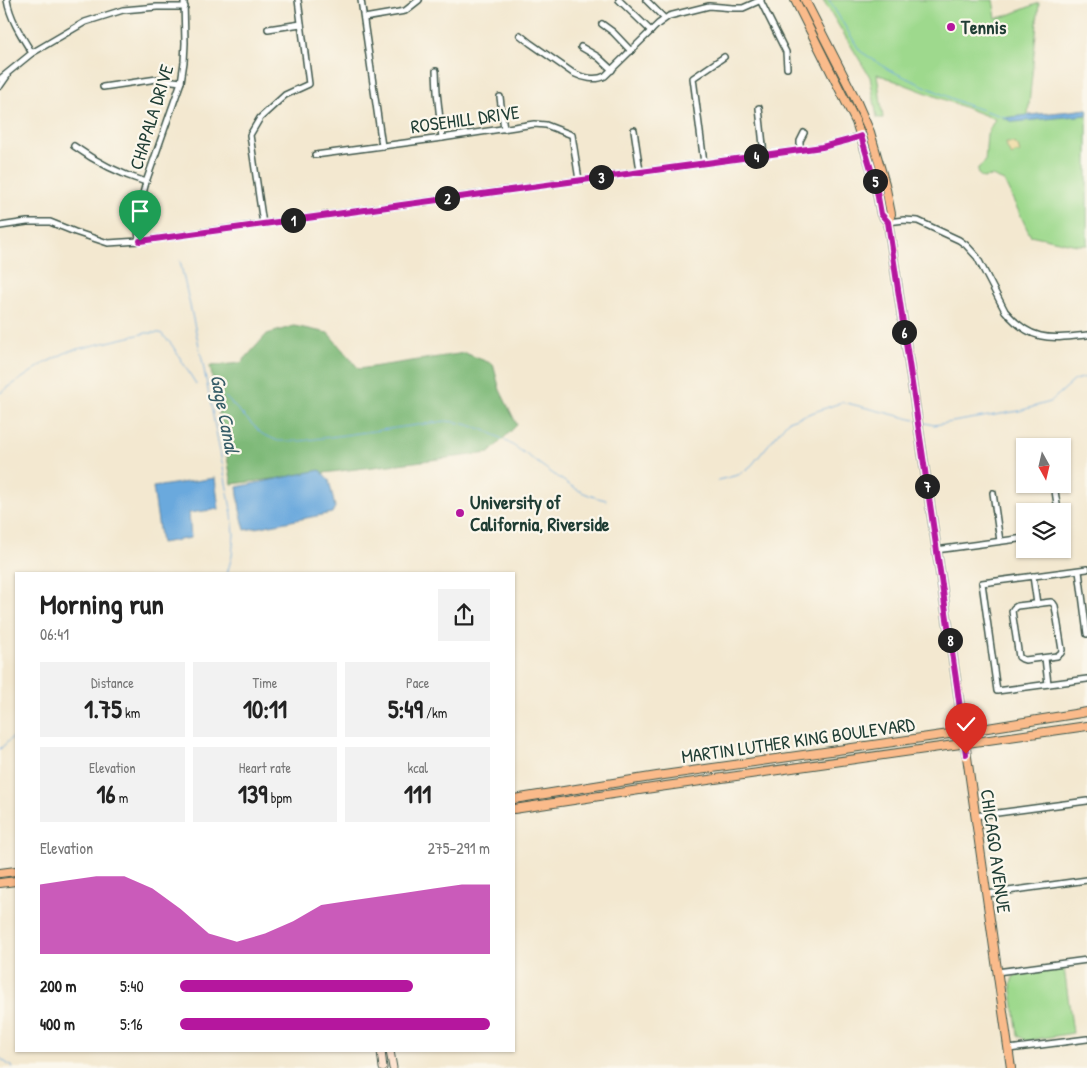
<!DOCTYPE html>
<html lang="en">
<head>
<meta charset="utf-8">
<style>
  :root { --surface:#fff; --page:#f2f2f2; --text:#222; --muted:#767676; --accent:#b5179e }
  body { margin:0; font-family:"Patrick Hand",sans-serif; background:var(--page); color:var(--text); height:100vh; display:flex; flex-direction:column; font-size:19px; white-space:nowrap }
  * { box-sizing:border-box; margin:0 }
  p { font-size:16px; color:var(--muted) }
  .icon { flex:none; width:28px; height:28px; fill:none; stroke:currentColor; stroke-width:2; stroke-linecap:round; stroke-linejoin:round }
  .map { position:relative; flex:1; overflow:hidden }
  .details { position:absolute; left:15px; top:572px; width:500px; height:480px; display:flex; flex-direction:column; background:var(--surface); border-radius:0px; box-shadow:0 1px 4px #0004 }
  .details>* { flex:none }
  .needle { width:32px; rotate:172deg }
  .fabs { position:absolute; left:1016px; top:438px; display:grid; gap:10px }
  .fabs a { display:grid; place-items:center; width:55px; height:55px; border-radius:0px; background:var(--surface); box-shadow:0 1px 4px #0004; font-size:25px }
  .pin { position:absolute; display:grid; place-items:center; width:42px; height:42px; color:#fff; margin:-51px -21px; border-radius:50% 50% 50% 0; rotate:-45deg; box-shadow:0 0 5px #0007 }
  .pin .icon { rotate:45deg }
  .km { position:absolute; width:25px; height:25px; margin:-12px; border-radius:50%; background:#222; color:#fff; font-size:14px; line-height:25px; text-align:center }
  .round { display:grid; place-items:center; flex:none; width:52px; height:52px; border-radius:0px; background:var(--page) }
  .head { display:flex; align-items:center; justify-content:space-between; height:85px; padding:0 25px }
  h1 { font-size:28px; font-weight:800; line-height:38px }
  .metrics { display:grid; grid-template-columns:repeat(3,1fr); gap:8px; height:85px; padding:5px 25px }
  .metrics div { display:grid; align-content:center; border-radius:0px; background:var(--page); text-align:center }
  .metrics b { font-size:25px; font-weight:800 }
  .metrics small { font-size:14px; font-weight:400 }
  .metrics p { font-size:14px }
  .chart { height:140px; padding:10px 25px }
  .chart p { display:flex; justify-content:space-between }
  .chart svg { width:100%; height:90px; margin-top:5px; fill:var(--accent); opacity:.7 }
  ul { padding:0 25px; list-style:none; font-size:16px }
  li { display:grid; grid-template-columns:80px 60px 1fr; align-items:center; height:38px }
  li i { height:12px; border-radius:6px; background:var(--accent) }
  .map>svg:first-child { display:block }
  .green { fill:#9ed98d; stroke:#5e8b60 }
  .forest { fill:#7eb978; stroke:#4e7b56 }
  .sand { fill:#eeda9e; stroke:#868c69 }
  .water { fill:#6ba9dd; stroke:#457388 }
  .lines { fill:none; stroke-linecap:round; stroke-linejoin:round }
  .stream { stroke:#6ba9dd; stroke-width:1 }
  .street-casing { stroke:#3f574b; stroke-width:8 }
  .secondary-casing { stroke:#3f574b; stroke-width:9 }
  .primary-casing { stroke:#3f574b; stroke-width:10 }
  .street { stroke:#fff; stroke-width:5 }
  .secondary { stroke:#fde4d1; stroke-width:7 }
  .primary { stroke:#fabb8b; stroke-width:8 }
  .route-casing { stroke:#fff; stroke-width:10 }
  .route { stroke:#b5179e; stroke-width:6 }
  .poi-dot { fill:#b5179e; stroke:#fbf7ec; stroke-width:2 }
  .labels { text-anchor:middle; stroke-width:4.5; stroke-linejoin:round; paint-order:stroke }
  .poi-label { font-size:19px; font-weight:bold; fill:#1f3d34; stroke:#fbf7ec; text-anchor:start }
  .street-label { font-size:19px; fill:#1f3d34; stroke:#fbf7ec }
  .water-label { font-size:20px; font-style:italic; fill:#365d67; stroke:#fbf7ec }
</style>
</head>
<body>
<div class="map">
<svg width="1087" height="1068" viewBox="0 0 1087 1068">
  <rect width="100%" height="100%" fill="#fbf7ec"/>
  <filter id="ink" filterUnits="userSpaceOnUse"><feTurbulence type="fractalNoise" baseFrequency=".02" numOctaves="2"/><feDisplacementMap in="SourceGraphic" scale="10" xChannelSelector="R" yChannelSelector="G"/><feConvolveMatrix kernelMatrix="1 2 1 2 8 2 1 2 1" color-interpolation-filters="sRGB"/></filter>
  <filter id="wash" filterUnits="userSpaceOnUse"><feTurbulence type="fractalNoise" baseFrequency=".0096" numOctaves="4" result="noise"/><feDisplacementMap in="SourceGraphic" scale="20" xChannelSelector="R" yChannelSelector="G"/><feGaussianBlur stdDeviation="1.12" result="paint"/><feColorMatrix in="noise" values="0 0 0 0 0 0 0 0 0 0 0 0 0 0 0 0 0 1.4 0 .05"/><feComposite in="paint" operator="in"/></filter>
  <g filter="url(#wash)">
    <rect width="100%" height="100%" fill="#f3e8d0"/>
    <g class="green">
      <polygon points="823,0 993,0 996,18 1006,16 1039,3 1028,115 1061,113 1087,109 1087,245 1077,245 1030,235 1004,181 992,176 983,178 977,173 978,168 985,162 987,134 995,119 877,74 883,118 877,118 870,77"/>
      <polygon points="1064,968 1073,1033 1026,1041 1018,1035 1011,984 1013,977 1018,974"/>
    </g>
    <polygon class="forest" points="294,326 328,333 359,369 465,353 493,364 500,390 517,425 489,453 232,484 210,366 241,363 267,334"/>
    <polygon class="sand" points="1006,143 1013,143 1018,146 1020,153 1015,153 1012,156 1011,155 1007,148"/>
    <g class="water">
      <path d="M1087,109v6l-73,7 -11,-4c28,-4 56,-5 84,-9z"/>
      <polygon points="320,470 329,480 335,507 332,513 245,530 240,510 237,487"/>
      <polygon points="215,478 219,509 189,513 191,538 161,543 153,487"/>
    </g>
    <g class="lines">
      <g class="stream">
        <polyline points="829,0 860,51 889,70 964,104 1007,118"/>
        <polyline points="180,261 202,359 232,514 234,534 232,556 227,574"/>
        <polyline points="0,393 43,364 69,351 146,333 161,333 172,345 196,384"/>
        <path d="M225,397l37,37 16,7h23l145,-20c44,4 71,27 106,52 19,13 30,22 54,27"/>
        <polyline points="921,422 934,425 1019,411 1050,402 1075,380 1087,377"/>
        <polyline points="718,480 738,475 751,466 788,421 843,402 915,420"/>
        <polyline points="0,749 16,734"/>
        <polyline points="0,1058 13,1068"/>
      </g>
    </g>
  </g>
  <g filter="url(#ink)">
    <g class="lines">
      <defs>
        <g id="street">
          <path d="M7,0c3,19 15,37 25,53"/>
          <polyline points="361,0 382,146"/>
          <polyline points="619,0 651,31"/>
          <polyline points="646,0 664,18"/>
          <polyline points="760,0 786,52 787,68"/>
          <polyline points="364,18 405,11 419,0"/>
          <polyline points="602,24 613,32 631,51"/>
          <polyline points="268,29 301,24"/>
          <path d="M520,35l10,8 43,30c10,5 23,8 32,3l53,-52 11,-8 40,-10 24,2h10l18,-8"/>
          <polyline points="581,47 598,57 612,70"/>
          <polyline points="436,71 437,92 442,138"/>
          <polyline points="0,79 32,53 85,22 123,10 157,7 185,7"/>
          <polyline points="0,86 7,76"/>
          <polyline points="103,87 157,79 181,82"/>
          <polyline points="500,97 504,129"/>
          <polyline points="759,108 764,155"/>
          <polyline points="634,130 640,171"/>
          <path d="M74,146c22,16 46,28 72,36"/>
          <polyline points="800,149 800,141 804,133"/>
          <polyline points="315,155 442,138 534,124 546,125 572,135 579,180"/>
          <polyline points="704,163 693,78 724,57"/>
          <path d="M888,222l16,-2 14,1 41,19 7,5 11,12 28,54c26,31 44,28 82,24"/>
          <polyline points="263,224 250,135 260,118 285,95 309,84 298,0"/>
          <polyline points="0,226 27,222 50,222 75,232 108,243 139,241 822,147 849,140 861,135"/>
          <polyline points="139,241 137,217 146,182 181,82 184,62 185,43 184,0"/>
          <polyline points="1054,484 1058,511"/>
          <polyline points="993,493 1000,541"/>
          <polyline points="936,550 1025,538"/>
          <polyline points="1087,569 982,583 997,691 1087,679"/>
          <polyline points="1079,571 1087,634"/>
          <polyline points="1033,576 1037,604"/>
          <polygon points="1051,602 1053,603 1055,606 1062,650 1061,653 1057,656 1025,660 1022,659 1019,657 1012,611 1014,608 1017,606"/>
          <polyline points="1045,658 1048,684"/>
          <polyline points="975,816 1087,801"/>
          <polyline points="987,894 1087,880"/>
          <polyline points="997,972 1087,960"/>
          <polyline points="1009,1049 1087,1039"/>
        </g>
        <g id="secondary">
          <polyline points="381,1051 383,1068"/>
          <polyline points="390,1051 393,1068"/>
        </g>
        <g id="primary">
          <polyline points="795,0 856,122 870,165 876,186 881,214 888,222"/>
          <polyline points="805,0 856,100 870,132 885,184 891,214 888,222 957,686 1011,1068"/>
          <polyline points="514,799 657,776 963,732 1087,712"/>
          <polyline points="514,809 659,787 1087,726"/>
          <polyline points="0,873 16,871"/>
          <polyline points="0,883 16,881"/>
        </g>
      </defs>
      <use href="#street" class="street-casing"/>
      <use href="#secondary" class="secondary-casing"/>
      <use href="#primary" class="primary-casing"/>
      <use href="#street" class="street"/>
      <use href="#secondary" class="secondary"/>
      <use href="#primary" class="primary"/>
    </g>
  </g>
  <g class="lines" filter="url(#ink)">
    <defs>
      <polyline id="route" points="140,241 822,147 849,140 861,136 876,186 881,214 888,222 957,686 966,754"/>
    </defs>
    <use href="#route" class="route-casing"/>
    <use href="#route" class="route"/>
  </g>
  <g class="poi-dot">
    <circle cx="951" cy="27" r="5"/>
    <circle cx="460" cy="513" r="5"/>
  </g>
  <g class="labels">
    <g class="poi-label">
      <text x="961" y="34">Tennis</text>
      <text x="470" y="509">University of<tspan x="470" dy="22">California, Riverside</tspan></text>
    </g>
    <g class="street-label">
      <text transform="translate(151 117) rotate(-73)" y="7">CHAPALA DRIVE</text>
      <text transform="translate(465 119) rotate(-8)" y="7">ROSEHILL DRIVE</text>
      <text transform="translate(798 740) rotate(-8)" y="7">MARTIN LUTHER KING BOULEVARD</text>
      <text transform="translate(996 851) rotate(82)" y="7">CHICAGO AVENUE</text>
    </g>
    <g class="water-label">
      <text transform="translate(225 414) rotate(79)" y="7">Gage Canal</text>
    </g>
  </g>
</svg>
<div class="fabs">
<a><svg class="needle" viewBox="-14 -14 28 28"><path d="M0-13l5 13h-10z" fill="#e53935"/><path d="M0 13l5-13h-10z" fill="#767676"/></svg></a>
<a><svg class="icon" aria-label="layers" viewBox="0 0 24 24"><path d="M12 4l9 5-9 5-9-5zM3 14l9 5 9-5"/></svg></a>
</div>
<div class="pin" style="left:140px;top:241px;background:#1e9e55"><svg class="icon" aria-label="arrive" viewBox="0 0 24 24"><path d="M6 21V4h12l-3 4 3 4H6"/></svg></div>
<div class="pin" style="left:966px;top:754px;background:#d93025"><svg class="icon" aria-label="check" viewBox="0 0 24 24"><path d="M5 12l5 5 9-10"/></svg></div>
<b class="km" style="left:293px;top:220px">1</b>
<b class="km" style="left:447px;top:198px">2</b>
<b class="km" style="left:601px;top:177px">3</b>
<b class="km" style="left:756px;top:156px">4</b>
<b class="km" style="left:875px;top:181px">5</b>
<b class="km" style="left:904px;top:332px">6</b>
<b class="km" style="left:927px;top:486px">7</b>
<b class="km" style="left:950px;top:640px">8</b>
<section class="details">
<div class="head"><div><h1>Morning run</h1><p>06:41</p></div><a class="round"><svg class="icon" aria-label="share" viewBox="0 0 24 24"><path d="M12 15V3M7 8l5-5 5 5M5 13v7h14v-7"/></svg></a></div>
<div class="metrics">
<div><p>Distance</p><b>1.75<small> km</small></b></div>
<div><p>Time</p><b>10:11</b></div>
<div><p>Pace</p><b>5:49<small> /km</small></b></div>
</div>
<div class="metrics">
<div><p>Elevation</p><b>16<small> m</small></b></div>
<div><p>Heart rate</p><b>139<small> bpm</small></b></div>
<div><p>kcal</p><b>111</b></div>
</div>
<div class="chart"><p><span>Elevation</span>275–291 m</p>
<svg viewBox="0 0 160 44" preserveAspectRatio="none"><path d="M0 44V10L10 8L20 6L30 6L40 12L50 22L60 34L70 38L80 34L90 28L100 20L110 18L120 16L130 14L140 12L150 10L160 10V44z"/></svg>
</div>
<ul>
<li><b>200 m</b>5:40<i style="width:75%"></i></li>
<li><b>400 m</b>5:16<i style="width:100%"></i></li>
</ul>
</section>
</div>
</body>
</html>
